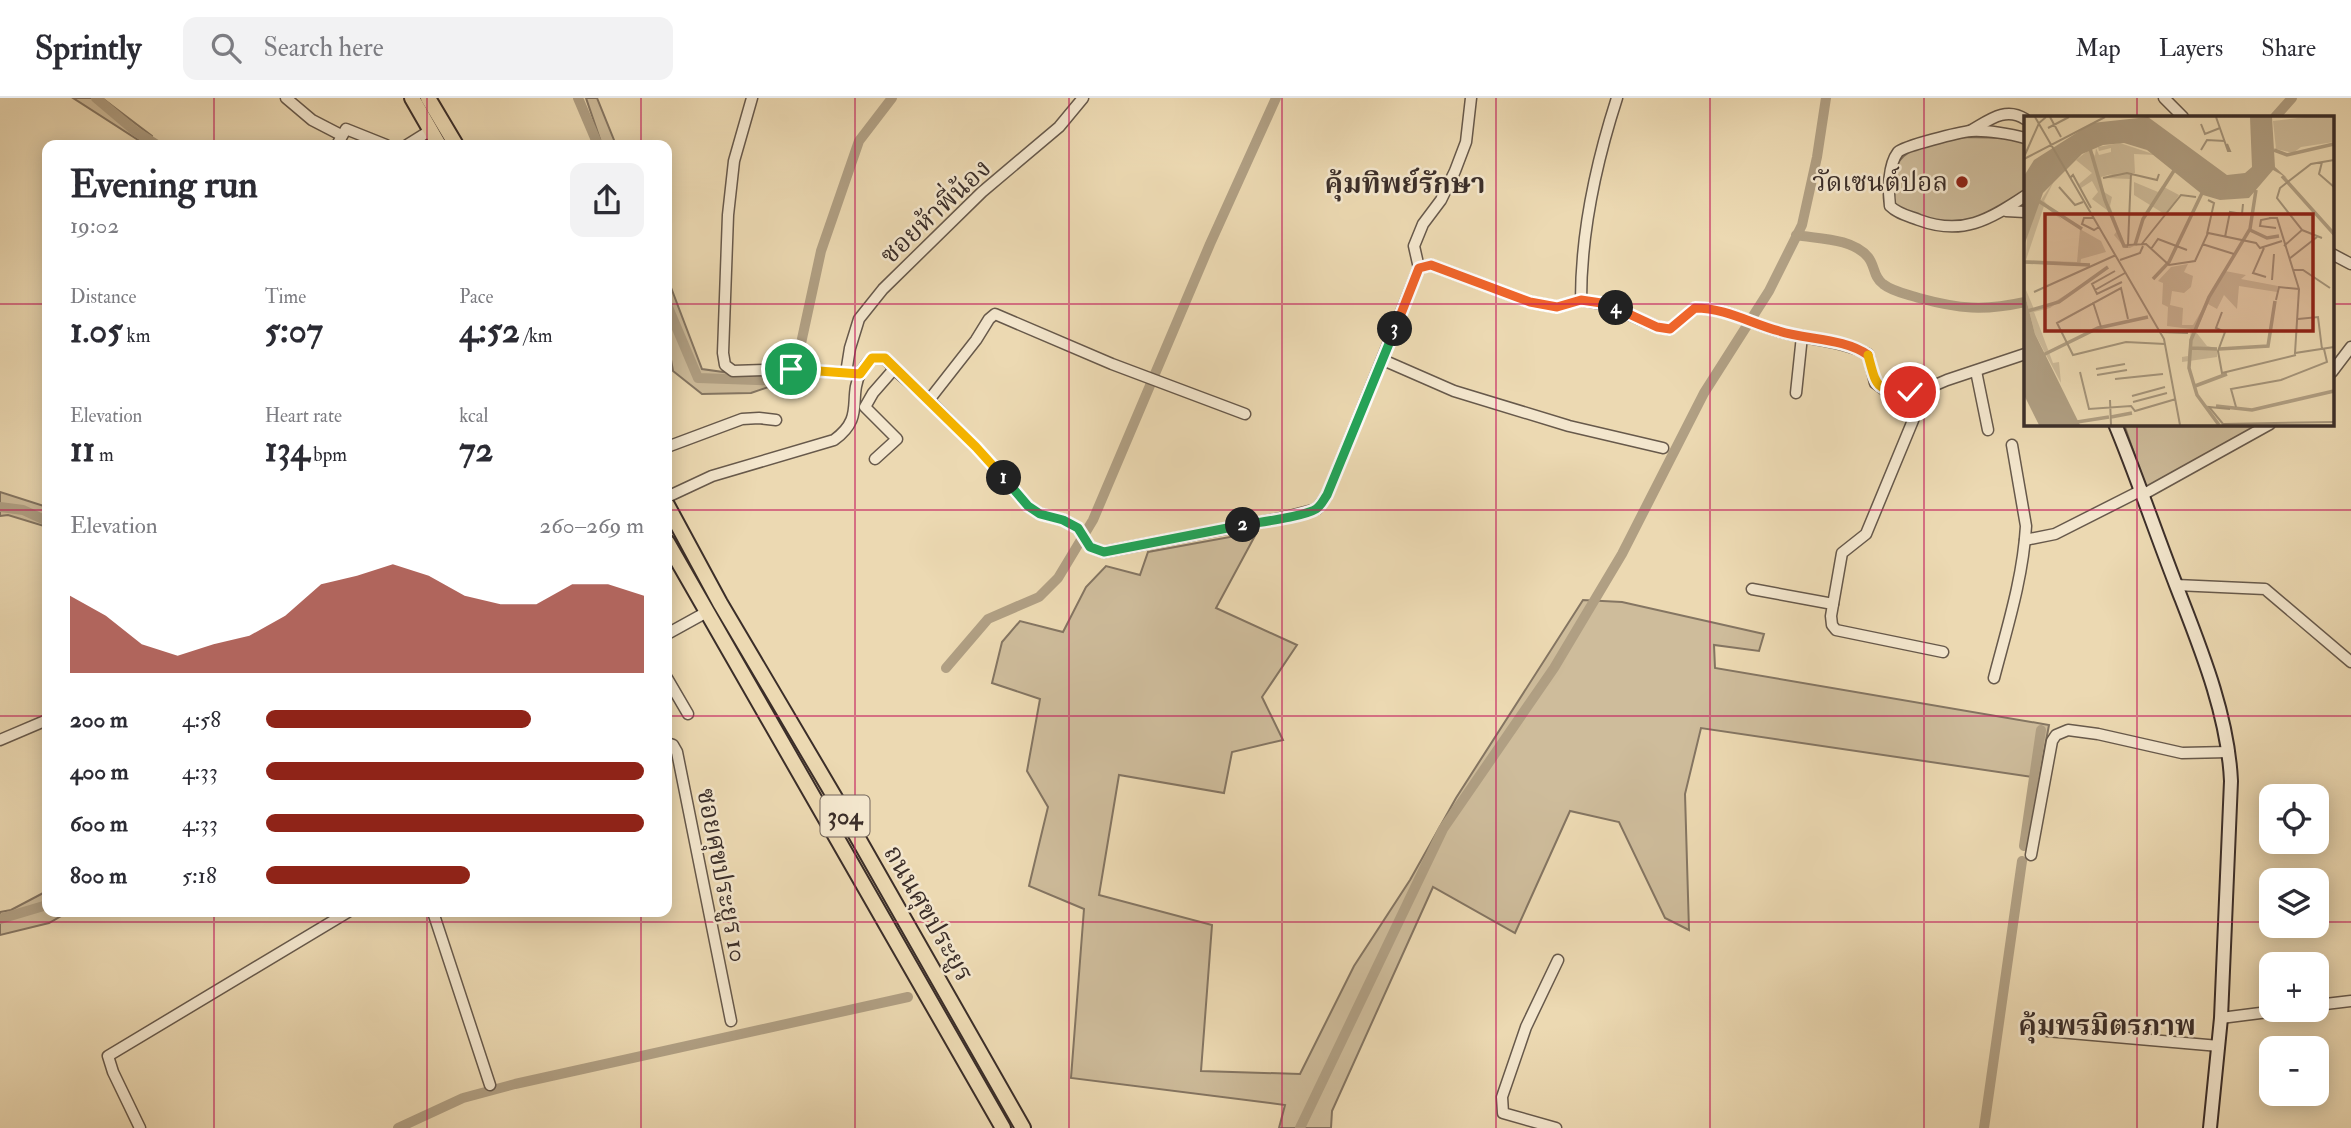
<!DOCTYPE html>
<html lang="en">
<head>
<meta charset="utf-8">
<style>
  :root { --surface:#fff; --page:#f2f2f3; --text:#2b2b33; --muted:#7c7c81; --line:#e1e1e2; --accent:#8f2418 }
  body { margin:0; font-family:"IM FELL Double Pica","Noto Serif Thai",serif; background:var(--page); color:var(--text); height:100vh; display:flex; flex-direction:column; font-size:26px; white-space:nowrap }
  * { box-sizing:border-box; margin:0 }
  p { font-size:23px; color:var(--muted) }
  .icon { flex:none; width:38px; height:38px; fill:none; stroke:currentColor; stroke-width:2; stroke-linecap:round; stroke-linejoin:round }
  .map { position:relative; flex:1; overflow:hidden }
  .side { position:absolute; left:42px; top:42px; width:630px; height:777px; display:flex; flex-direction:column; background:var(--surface); border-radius:14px; box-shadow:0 4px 18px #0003 }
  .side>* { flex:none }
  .buttons { position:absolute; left:2259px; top:686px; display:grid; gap:14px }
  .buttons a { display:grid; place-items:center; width:70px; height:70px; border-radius:14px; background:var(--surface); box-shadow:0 4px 18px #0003; font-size:35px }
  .pin { position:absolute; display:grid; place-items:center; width:60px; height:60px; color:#fff; margin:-30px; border:4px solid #fff; border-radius:50%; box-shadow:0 2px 7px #0007 }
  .km { position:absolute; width:35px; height:35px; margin:-18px; border-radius:50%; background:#222; color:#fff; font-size:19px; line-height:35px; text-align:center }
  .round { display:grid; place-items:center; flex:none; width:74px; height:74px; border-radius:14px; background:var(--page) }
  .head { display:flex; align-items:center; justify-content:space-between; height:119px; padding:0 28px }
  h1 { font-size:38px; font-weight:700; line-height:52px }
  .figures { display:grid; grid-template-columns:repeat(3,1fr); gap:10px; height:119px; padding:7px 28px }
  .figures div { display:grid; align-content:center }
  .figures b { font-size:35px; font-weight:700 }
  .figures small { font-size:19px; font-weight:400 }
  .figures p { font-size:19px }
  .chart { height:196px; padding:14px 28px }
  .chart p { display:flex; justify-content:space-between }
  .chart svg { width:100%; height:126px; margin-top:7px; fill:var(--accent); opacity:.7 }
  ul { padding:0 28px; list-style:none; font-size:23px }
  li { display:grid; grid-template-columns:112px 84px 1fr; align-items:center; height:52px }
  li i { height:18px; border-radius:9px; background:var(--accent) }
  header { display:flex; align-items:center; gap:42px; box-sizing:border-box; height:98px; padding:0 35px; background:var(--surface); border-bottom:2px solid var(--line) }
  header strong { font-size:33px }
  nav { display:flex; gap:38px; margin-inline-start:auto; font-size:24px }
  .search { width:490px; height:63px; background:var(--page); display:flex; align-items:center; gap:18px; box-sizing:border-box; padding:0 24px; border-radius:14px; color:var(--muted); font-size:26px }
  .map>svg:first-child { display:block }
  .green { fill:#cebc9b; stroke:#847562; stroke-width:2 }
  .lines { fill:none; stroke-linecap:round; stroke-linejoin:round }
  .canal { stroke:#b09f83; stroke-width:10 }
  .street-casing { stroke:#67594b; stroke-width:13 }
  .secondary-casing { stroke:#3b2e29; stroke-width:16 }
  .primary-casing { stroke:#3b2e29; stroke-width:18 }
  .street { stroke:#f3e6cd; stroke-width:10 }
  .secondary { stroke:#f3e6cd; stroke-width:12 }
  .primary { stroke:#ecd9b2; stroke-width:14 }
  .split-1-casing { stroke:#fff; stroke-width:14 }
  .split-2-casing { stroke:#fff; stroke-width:14 }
  .split-3-casing { stroke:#fff; stroke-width:14 }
  .split-4-casing { stroke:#fff; stroke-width:14 }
  .split-5-casing { stroke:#fff; stroke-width:14 }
  .split-6-casing { stroke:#fff; stroke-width:14 }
  .split-1 { stroke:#f5b400; stroke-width:9 }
  .split-2 { stroke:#22a559; stroke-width:9 }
  .split-3 { stroke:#22a559; stroke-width:9 }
  .split-4 { stroke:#f0652b; stroke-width:9 }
  .split-5 { stroke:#f0652b; stroke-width:9 }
  .split-6 { stroke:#f5b400; stroke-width:9 }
  .grid { fill:none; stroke:#c2185b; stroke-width:2; stroke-opacity:0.55 }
  .poi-dot { fill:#8f2418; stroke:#f3e6cd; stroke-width:2.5 }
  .labels { text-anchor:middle; stroke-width:5; stroke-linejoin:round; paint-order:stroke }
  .shield { fill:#f3e6cd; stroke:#72655a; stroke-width:2 }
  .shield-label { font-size:24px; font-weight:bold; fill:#3b2e29 }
  .poi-label { font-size:26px; fill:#3b2e29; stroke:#f3e6cd; text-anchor:end }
  .street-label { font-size:26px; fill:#3b2e29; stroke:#f3e6cd }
  .neighbourhood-label { font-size:28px; font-weight:bold; fill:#3b2e29; stroke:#f3e6cd }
  .inset-river { fill:none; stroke:#b09f83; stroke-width:3.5 }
  .inset-road { fill:none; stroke:#a5957b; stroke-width:2 }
  .view { fill:#8f2418; fill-opacity:0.15; stroke:#8f2418; stroke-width:3.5 }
  .inset-edge { fill:none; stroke:#3b2e29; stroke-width:3.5 }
</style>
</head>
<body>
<header>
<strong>Sprintly</strong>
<div class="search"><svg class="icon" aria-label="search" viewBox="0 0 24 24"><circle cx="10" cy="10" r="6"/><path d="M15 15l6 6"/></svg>Search here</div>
<nav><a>Map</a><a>Layers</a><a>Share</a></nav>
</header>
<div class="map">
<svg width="2351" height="1030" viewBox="0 0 2351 1030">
  <rect width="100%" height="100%" fill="#ecd9b2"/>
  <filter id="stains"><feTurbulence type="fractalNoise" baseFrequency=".00286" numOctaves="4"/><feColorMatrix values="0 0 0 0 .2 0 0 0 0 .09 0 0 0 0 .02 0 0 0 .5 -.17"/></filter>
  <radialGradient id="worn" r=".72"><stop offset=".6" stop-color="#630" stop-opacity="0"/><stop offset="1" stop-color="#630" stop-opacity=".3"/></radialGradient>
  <g class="green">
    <polygon points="73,0 102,0 152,38 152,47 146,47"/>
    <polygon points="586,0 597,0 616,47 602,47"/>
    <path d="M1964,39l47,1 14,5v46l-2,3 -21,16 -30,13 -32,3 -40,-14 -6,-5c-9,-60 24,-57 70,-68z"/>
    <polygon points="667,179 702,271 786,283 751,295 702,296 673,273 667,239"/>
    <polygon points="2124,326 2260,326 2146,390"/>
    <polygon points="0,394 47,409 47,429 8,417 0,418"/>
    <polygon points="1257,434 1216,510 1297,547 1262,599 1283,642 1232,654 1224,695 1119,677 1099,797 1212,827 1201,973 1300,976 1354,868 1410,782 1456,700 1583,502 1622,504 1764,536 1759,553 1714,547 1715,570 2049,627 2039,680 1701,630 1685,696 1689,832 1665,820 1619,724 1570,713 1515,835 1433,789 1332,1013 1331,1030 1279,1030 1285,1007 1071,980 1084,811 1029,788 1048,709 1027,673 1040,601 992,585 1002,544 1020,523 1063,534 1086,489 1106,468 1140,477 1148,454"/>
    <polygon points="47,793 47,814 68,814 49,825 0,837 0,814 11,812"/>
  </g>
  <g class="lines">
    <g class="canal">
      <polyline points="96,0 135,33 157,47"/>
      <polyline points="578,0 598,47"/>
      <polyline points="2275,19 2292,0"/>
      <path d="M1796,137c23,4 56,3 72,22 7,8 5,20 15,27 10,8 24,10 36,14 40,11 65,13 106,4"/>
      <polyline points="667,207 698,280 791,283 800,250 821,153 859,43 892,0"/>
      <polyline points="0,409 23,412 47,423"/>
      <polyline points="946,570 988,521 1039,499 1058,480 1093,422 1210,146 1276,0"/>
      <polyline points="2024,748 2041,632"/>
      <polyline points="0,821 47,807"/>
      <polyline points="398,1030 463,1000 515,986 908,899"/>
      <polyline points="1300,1030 1443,731 1554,570 1622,456 1704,295 1769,193 1802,127 1817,59 1826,0"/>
      <polyline points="1984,1030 2022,763"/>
    </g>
    <defs>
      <g id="street">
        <polyline points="286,0 312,22 341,37"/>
        <polyline points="752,0 734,63 728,117 723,255 725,267 733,273 791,271 860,276"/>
        <polyline points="2164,0 2183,19"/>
        <path d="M1970,33c18,-10 35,-25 55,-12"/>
        <path d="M2025,40c-14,-4 -39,-8 -54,-7 -11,1 -67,15 -73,21 -10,13 -10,39 -8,54 8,8 19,10 29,14 43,16 70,0 106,-24"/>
        <polyline points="337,47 346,31 386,47"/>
        <polyline points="407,47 431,32"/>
        <polyline points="2006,113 2025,114"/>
        <polyline points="2332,156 2351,166"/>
        <polyline points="1419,170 1414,148 1423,126 1441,102 1455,73 1466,44 1471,0"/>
        <path d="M1581,202c0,-69 15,-137 36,-202"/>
        <polyline points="1383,262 1454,293 1569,328 1663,350"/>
        <polyline points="1976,273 1988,332"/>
        <polyline points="2332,274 2351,249"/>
        <polyline points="846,275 850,250 859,221 883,191 982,94 1059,29 1083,0"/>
        <polyline points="1926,291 1866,436 1842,455 1831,518 1832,527 1836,532 1943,554"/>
        <polyline points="1796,295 1802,238"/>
        <polyline points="929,302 976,242 989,221 995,216 1112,266 1245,316"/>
        <polyline points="667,349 742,321 759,320 776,322"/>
        <polyline points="875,361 897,341 865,309 873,295 894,271"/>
        <polyline points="2144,396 2270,326"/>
        <path d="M667,399l45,-21 122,-36c32,-23 13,-42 27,-68 3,-5 7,-10 11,-14h13l9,11 35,31 47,47 52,59 12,8 23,6 15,8 12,19 14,5 178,-34 35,-9 10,-14 92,-227 12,-3 99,37 27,5 24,-7 27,5 49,22 13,2 25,-21c30,0 55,15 83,23 30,9 62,9 90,23l7,29 11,8 24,1 16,-3 21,-9 78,-26"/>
        <polyline points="2025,442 2055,436 2142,392"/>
        <polyline points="2176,487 2265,491 2351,564"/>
        <polyline points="1752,491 1833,506"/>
        <polyline points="667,536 705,515"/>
        <polyline points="667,580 688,616"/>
        <path d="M1994,580c13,-50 29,-100 32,-152l-14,-81"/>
        <polyline points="0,642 47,622"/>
        <polyline points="667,645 673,647 677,654 731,923"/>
        <polyline points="2031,757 2052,643 2056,637 2068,632 2098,636 2182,655 2229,654"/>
        <polyline points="433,814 490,987"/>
        <polyline points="2317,907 2351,903"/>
        <polyline points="2221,920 2284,912"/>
        <polyline points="2047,933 2219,948"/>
        <polyline points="140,1030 113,974 108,958 348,814"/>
        <polyline points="1556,1030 1503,1015 1502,999 1526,929 1558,862"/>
      </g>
      <path id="secondary" d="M2115,326c22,53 40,107 61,161 24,62 52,129 55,196l-10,237 -11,110"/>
      <g id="primary">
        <polyline points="412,0 439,47"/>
        <polyline points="428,0 456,47"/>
        <polyline points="667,407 720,505 834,698 1023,1030"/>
        <polyline points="667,444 1003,1030"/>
      </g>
    </defs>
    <use href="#street" class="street-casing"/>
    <use href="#secondary" class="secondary-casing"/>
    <use href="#primary" class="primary-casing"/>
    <use href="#street" class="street"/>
    <use href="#secondary" class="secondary"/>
    <use href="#primary" class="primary"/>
  </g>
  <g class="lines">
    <defs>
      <polyline id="split-1" points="791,271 860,276 872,260 885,260 976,349 1004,380"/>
      <polyline id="split-2" points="1004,380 1028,408 1040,416 1063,422 1078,430 1090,449 1104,454 1243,427"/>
      <path id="split-3" d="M1243,427c17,-3 60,-8 73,-16 5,-3 8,-10 11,-14l68,-166"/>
      <polyline id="split-4" points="1395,231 1419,170 1431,167 1530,204 1557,209 1581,202 1608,206 1616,210"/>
      <path id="split-5" d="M1616,210l41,19 13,2 25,-21c30,0 55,15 84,23 28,9 65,7 89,24"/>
      <path id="split-6" d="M1868,257c9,33 7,35 42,37"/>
    </defs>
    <use href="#split-1" class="split-1-casing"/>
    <use href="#split-2" class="split-2-casing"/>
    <use href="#split-3" class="split-3-casing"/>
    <use href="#split-4" class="split-4-casing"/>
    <use href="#split-5" class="split-5-casing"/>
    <use href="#split-6" class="split-6-casing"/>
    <use href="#split-1" class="split-1"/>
    <use href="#split-2" class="split-2"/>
    <use href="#split-3" class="split-3"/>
    <use href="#split-4" class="split-4"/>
    <use href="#split-5" class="split-5"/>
    <use href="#split-6" class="split-6"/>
  </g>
  <path class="grid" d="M214,0v47M427,0v47M641,0v47M855,0v1030M1069,0v1030M1282,0v1030M1496,0v1030M1710,0v1030M1924,0v1030M2137,0v19M0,206h47M667,206h1358M2332,206h19M2137,326v704M0,412h47M667,412h1684M0,618h47M667,618h1684M214,814v216M427,814v216M641,814v216M0,824h2272M2317,824h34"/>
  <circle class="poi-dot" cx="1962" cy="84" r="7"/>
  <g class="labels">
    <rect class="shield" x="820.5" y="697.5" width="49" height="41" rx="5"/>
    <g class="shield-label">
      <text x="845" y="726">304</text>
    </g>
    <g class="poi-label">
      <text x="1948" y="93">วัดเซนต์ปอล</text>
    </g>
    <g class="street-label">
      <text transform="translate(935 113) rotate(-43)" y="9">ซอยห้าพี่น้อง</text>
      <text transform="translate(723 777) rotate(79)" y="9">ซอยศุขประยูร 10</text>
      <text transform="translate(929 815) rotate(60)" y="9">ถนนศุขประยูร</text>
    </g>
    <g class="neighbourhood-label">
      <text x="1405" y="95">คุ้มทิพย์รักษา</text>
      <text x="2107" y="937">คุ้มพรมิตรภาพ</text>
    </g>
  </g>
  <g transform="translate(2024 18)">
    <rect width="310" height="310" fill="#ecd9b2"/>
    <path d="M281,1h29v25l-33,5 -8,6 -17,-4 -3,-28zM96,27l36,12 -22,-1 1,19 -21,1h16l1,5 -27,-1 8,-4 -11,3 3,15 8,5 -2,9 15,39 9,1 -4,2h-5l-11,-13 3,-4 -6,-18 -19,-14 6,-7 -6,-11 -11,7 -2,-4 13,-11 -16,-13 14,-11 5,7 1,-8 3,7 12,-3v-4l-12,3 -1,-4zM31,63l-11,22 18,19 -18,-14 -18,54 51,2 3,-33 21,12 5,11 -25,7 -1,7 -54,-3v27l8,19 12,-2 47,-29 -43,30 -16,4 19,51 6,-1 2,21 -26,-49 -11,-43 3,-55 8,-27zM110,66l24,10 4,-6 17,9 -13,20 -32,-20zM164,148l-4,8 9,4 -2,11 -7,6 -12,-2 -2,14 13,3 -1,17h11l32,-54 21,4 -5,4 37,7 -1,6 -38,-6 -2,23 -13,-14 -7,14 -9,-5 -12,28 11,14 10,2v9l-35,5v-5l6,-1 3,-27 -24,-3 1,-19 -6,-3 1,-21 -5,-2 13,-14z" fill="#cebc9b"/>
    <path d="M124,1l79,58 18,-2 7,-6 -2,-50h22l3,50 12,11 -14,-8 -24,28 -29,2 -17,-5 -56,-45 -23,-7 -21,2 -21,9 -39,39 -19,53v-70l10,-16 58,-37zM0,175l11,43 45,91h-41l-15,-30z" fill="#b09f83"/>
    <path class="inset-river" d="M65,29l16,55 19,46h4M250,34l13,5 47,-11M258,60l52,58M13,84l45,29M226,114l17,8 12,-2M111,129l8,-26 34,-53M0,146l66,3M129,163l16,-17 34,-71M0,196l35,-10 49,-35M167,232l26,1M195,233l49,-3 7,-45M19,239l55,-27 50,-11M171,270l32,-12M192,290l36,4 82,-19M87,301l21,-4M53,306l32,-5M195,309l-22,-30 -8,-27 2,-28 18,-43 41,-68 6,-39"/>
    <path class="inset-road" d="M11,1l129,222 16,86M26,1l11,20M192,1l12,34h2l-3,-7M177,8l4,10 15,-6M24,12l21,-11M177,34l6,-10 18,1M0,41l15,-34 7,-6M0,43l81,-42M298,46l-3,12 15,13M107,57l-3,72 18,-1 23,21 26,-4 13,-28 48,10 4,5 22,-7M46,62l3,-3 18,33M79,62l24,-5 30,7 2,-6M35,71l16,18 8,-3M70,102h-10l-2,6 12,6 5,-3M245,102h8l22,71 -4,64 39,-6M247,102l-10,2 -1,6 16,2M278,114l20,8M183,118l7,-31 -6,-3M201,121l5,-25 12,2 1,-10M178,128l32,10M117,129l40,-50 15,2M260,130l18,-16 -25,-32 3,-10 31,-24 23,-4M240,132l-11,25 13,4M127,133l7,-10 29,11M265,143l28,-22M96,144l20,-7 3,-7M269,154h10l27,18M91,155l-23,13 5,10 25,-12M248,164l2,-26M71,174l30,-17M10,176l82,-37M252,184l3,-13 20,2M69,186l8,25M198,196l-6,16 9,4 -7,19 4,22 74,-18M104,203l-7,-31 -64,35 16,32 53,-13 39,2M274,203l20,-2 4,32M138,216l26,1M72,253l29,-5M56,256l9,37 42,-3 4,5 41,-12M73,259l30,-5M91,263l48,-5M108,280l33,-9M86,284l1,25M109,286l34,-9M212,291l-5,-18 50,-9 46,-18 -3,-13M206,293l-21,-2 14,17 111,-2"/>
    <path class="view" d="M21,98h268v117h-268z"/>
    <rect width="310" height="310" class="inset-edge"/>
  </g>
  <rect width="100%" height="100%" filter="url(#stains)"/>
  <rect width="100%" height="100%" fill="url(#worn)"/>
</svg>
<div class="buttons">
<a><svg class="icon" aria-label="locate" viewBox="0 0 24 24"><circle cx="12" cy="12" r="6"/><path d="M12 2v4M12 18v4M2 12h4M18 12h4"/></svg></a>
<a><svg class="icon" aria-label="layers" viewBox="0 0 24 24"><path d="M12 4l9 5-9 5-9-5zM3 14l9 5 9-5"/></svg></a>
<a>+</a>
<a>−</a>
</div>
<div class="pin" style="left:791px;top:271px;background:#1e9e55"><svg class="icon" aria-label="arrive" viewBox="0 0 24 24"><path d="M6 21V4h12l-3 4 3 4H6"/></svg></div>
<div class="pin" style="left:1910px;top:294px;background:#d93025"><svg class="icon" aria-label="check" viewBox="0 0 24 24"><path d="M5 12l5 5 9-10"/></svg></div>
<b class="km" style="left:1004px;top:380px">1</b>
<b class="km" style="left:1243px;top:427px">2</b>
<b class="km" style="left:1395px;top:231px">3</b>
<b class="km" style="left:1616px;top:210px">4</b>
<section class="side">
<div class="head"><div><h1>Evening run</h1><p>19:02</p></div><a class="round"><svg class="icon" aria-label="share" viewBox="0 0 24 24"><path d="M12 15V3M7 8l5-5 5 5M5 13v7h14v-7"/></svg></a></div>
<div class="figures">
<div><p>Distance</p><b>1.05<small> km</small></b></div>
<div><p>Time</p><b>5:07</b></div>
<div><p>Pace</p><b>4:52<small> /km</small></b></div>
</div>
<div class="figures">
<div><p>Elevation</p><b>11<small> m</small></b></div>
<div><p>Heart rate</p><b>134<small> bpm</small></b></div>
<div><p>kcal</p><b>72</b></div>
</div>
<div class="chart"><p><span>Elevation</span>260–269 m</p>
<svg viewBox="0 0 160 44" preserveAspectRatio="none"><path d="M0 44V17L10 24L20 34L30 38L40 34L50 31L60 24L70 13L80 10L90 6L100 10L110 17L120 20L130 20L140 13L150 13L160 17V44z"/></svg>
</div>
<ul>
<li><b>200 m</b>4:58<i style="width:70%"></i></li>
<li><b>400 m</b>4:33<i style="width:100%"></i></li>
<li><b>600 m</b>4:33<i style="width:100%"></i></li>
<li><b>800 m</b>5:18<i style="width:54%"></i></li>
</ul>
</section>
</div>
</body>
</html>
